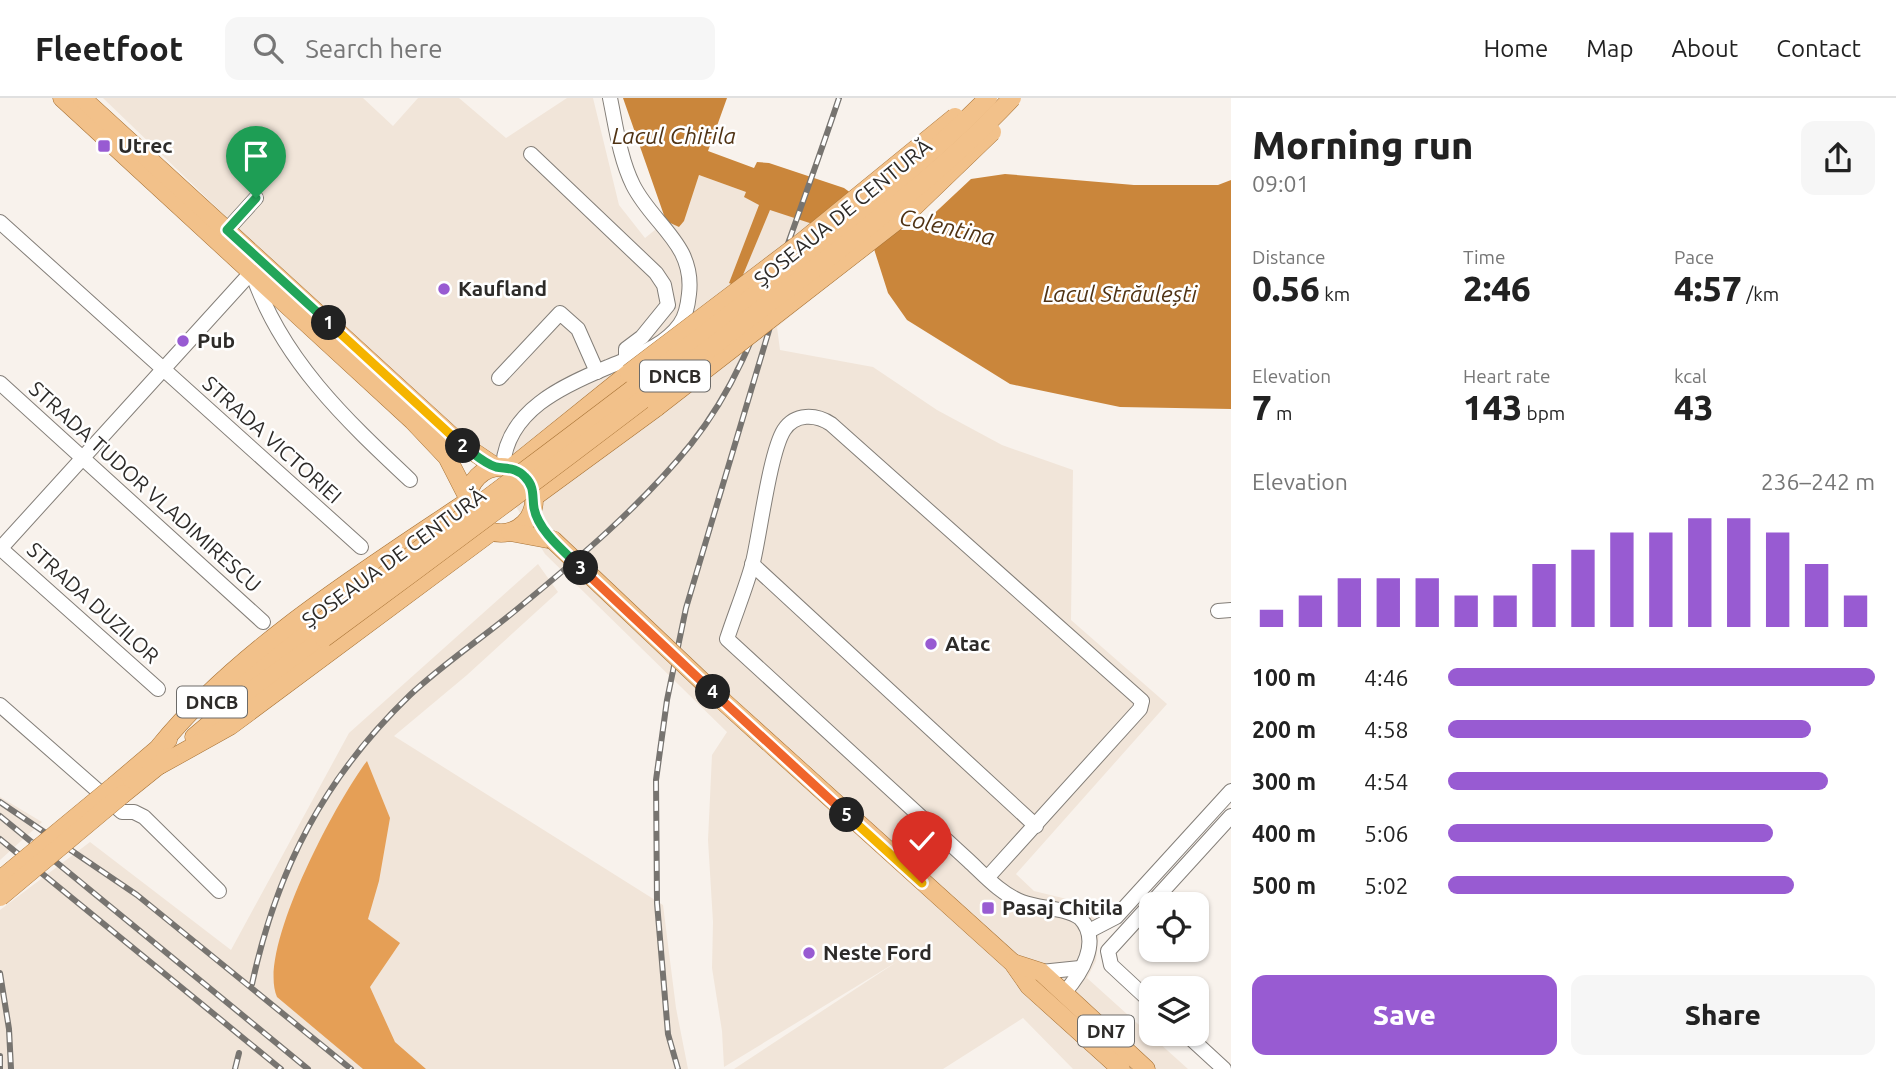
<!DOCTYPE html>
<html lang="en">
<head>
<meta charset="utf-8">
<style>
  :root { --surface:#fff; --page:#f6f6f6; --text:#222; --muted:#767676; --line:#e0e0e0; --accent:#985bd2 }
  body { margin:0; font-family:Ubuntu,sans-serif; background:var(--page); color:var(--text); height:100vh; display:flex; flex-direction:column; font-size:26px; white-space:nowrap }
  * { box-sizing:border-box; margin:0 }
  p { font-size:23px; color:var(--muted) }
  .icon { flex:none; width:38px; height:38px; fill:none; stroke:currentColor; stroke-width:2; stroke-linecap:round; stroke-linejoin:round }
  .map { position:relative; flex:1; overflow:hidden }
  .side { display:flex; flex-direction:column; background:var(--surface); width:665px }
  .side>* { flex:none }
  .buttons { position:absolute; left:1139px; top:794px; display:grid; gap:14px }
  .buttons a { display:grid; place-items:center; width:70px; height:70px; border-radius:14px; background:var(--surface); box-shadow:0 2px 5px #0004; font-size:35px }
  .pin { position:absolute; display:grid; place-items:center; width:60px; height:60px; color:#fff; margin:-72px -30px; border-radius:50% 50% 50% 0; rotate:-45deg; box-shadow:0 0 7px #0007 }
  .pin .icon { rotate:45deg }
  .km { position:absolute; width:35px; height:35px; margin:-18px; border-radius:50%; background:#222; color:#fff; font-size:19px; line-height:35px; text-align:center }
  .round { display:grid; place-items:center; flex:none; width:74px; height:74px; border-radius:14px; background:var(--page) }
  .headline { display:flex; align-items:center; justify-content:space-between; height:119px; padding:0 21px }
  h1 { font-size:38px; font-weight:800; line-height:52px }
  .stats { display:grid; grid-template-columns:repeat(3,1fr); gap:10px; height:119px; padding:7px 21px }
  .stats div { display:grid; align-content:center }
  .stats b { font-size:35px; font-weight:800 }
  .stats small { font-size:19px; font-weight:400 }
  .stats p { font-size:19px }
  .chart { height:196px; padding:14px 21px }
  .chart p { display:flex; justify-content:space-between }
  .chart svg { width:100%; height:126px; margin-top:7px; stroke:var(--accent); stroke-width:6 }
  .primary-button { display:flex; gap:14px; margin-top:auto; padding:14px 21px }
  .primary-button a { flex:1; height:80px; border-radius:14px; background:var(--accent); color:#fff; font-size:28px; font-weight:800; line-height:80px; text-align:center }
  .primary-button a+a { background:var(--page); color:var(--text) }
  ul { padding:0 21px; list-style:none; font-size:23px }
  li { display:grid; grid-template-columns:112px 84px 1fr; align-items:center; height:52px }
  li i { height:18px; border-radius:9px; background:var(--accent) }
  header { display:flex; align-items:center; gap:42px; box-sizing:border-box; height:98px; padding:0 35px; background:var(--surface); border-bottom:2px solid var(--line) }
  header strong { font-size:33px }
  nav { display:flex; gap:38px; margin-inline-start:auto; font-size:24px }
  .search { width:490px; height:63px; background:var(--page); display:flex; align-items:center; gap:18px; box-sizing:border-box; padding:0 24px; border-radius:14px; color:var(--muted); font-size:26px }
  main { display:flex; flex:1; min-height:0 }
  .map>svg:first-child { display:block }
  .built { fill:#f1e5d9 }
  .forest { fill:#e59f56 }
  .water { fill:#ca863b }
  .lines { fill:none; stroke-linecap:round; stroke-linejoin:round }
  .minor-casing { stroke:#837e78; stroke-width:16 }
  .major-casing { stroke:#a77235; stroke-width:19 }
  .minor { stroke:#fff; stroke-width:14 }
  .major { stroke:#f2c18a; stroke-width:18 }
  .rail-casing { stroke:#777470; stroke-width:6 }
  .rail { stroke:#fff; stroke-width:3.5; stroke-dasharray:10; stroke-linecap:butt }
  .major-bridge-casing { stroke:#a77235; stroke-width:19; stroke-linecap:butt }
  .major-bridge { stroke:#f2c18a; stroke-width:18 }
  .split-1-casing { stroke:#fff; stroke-width:14 }
  .split-2-casing { stroke:#fff; stroke-width:14 }
  .split-3-casing { stroke:#fff; stroke-width:14 }
  .split-4-casing { stroke:#fff; stroke-width:14 }
  .split-5-casing { stroke:#fff; stroke-width:14 }
  .split-6-casing { stroke:#fff; stroke-width:14 }
  .split-1 { stroke:#22a559; stroke-width:9 }
  .split-2 { stroke:#f5b400; stroke-width:9 }
  .split-3 { stroke:#22a559; stroke-width:9 }
  .split-4 { stroke:#f0652b; stroke-width:9 }
  .split-5 { stroke:#f0652b; stroke-width:9 }
  .split-6 { stroke:#f5b400; stroke-width:9 }
  .poi-dot { fill:#985bd2; stroke:#fff; stroke-width:2.5 }
  .labels { text-anchor:middle; stroke-width:5; stroke-linejoin:round; paint-order:stroke }
  .shield { fill:#fff; stroke:#6c6b69; stroke-width:2 }
  .shield-label { font-size:19px; font-weight:bold; fill:#2d2b29 }
  .poi-label { font-size:21px; font-weight:bold; fill:#2d2b29; stroke:#fff; text-anchor:start }
  .street-label { font-size:21px; fill:#2d2b29; stroke:#fff }
  .water-label { font-size:23px; font-style:italic; fill:#503314; stroke:#fff }
</style>
</head>
<body>
<header>
<strong>Fleetfoot</strong>
<div class="search"><svg class="icon" aria-label="search" viewBox="0 0 24 24"><circle cx="10" cy="10" r="6"/><path d="M15 15l6 6"/></svg>Search here</div>
<nav><a>Home</a><a>Map</a><a>About</a><a>Contact</a></nav>
</header>
<main>
<div class="map">
<svg width="1231" height="971" viewBox="0 0 1231 971">
  <rect width="100%" height="100%" fill="#f8f2ec"/>
  <g class="built">
    <polygon points="103,0 363,0 393,28 418,0 459,0 506,40 567,0 593,0 619,107 645,140 666,123 680,129 699,77 746,94 760,107 729,185 738,188 770,111 831,132 874,151 777,229 780,252 873,269 937,312 1002,347 1073,372 1071,522 1167,606 1016,776 1034,793 1075,803 1100,826 1096,863 1087,880 1188,971 1073,971 1023,920 943,971 734,971 898,863 724,969 722,933 712,870 713,824 708,742 712,657 727,634 545,456 501,384"/>
    <polygon points="538,466 558,494 467,577 394,638 663,807 676,910 688,971 0,971 0,812 90,744 231,852 349,635"/>
    <polygon points="0,699 42,724 0,762"/>
  </g>
  <path class="forest" d="M367,663l23,57 -11,63 -11,38 32,24 -30,44 25,55 31,27h-63l-86,-72c-21,-47 60,-197 90,-236z"/>
  <polygon class="water" points="623,0 727,0 708,53 754,70 757,64 769,65 844,90 902,132 913,132 924,125 971,81 1005,76 1134,87 1218,87 1231,82 1231,311 1120,309 1010,286 907,222 888,195 874,151 831,132 770,112 738,189 729,185 759,107 744,99 746,94 699,77 684,123 679,129 666,123"/>
  <g class="lines">
    <defs>
      <g id="minor">
        <polyline points="531,56 656,175 664,187 668,207 642,239 626,251 626,262"/>
        <polyline points="0,124 361,449"/>
        <polyline points="227,132 256,100"/>
        <path d="M252,174c28,86 94,148 158,208"/>
        <polyline points="499,280 560,215 578,231 597,274"/>
        <polyline points="0,285 263,524"/>
        <path d="M503,368c4,-55 59,-80 105,-99 25,-11 55,-19 72,-43 6,-8 8,-20 9,-30 6,-50 -36,-69 -56,-109 -13,-26 -17,-58 -23,-87"/>
        <polyline points="0,450 158,591"/>
        <polyline points="0,451 258,167"/>
        <polyline points="752,466 1036,728"/>
        <polyline points="1218,513 1231,512"/>
        <polyline points="0,607 122,714 134,714 144,719 219,793"/>
        <path d="M987,780l153,-169 2,-8 -311,-277c-15,-10 -36,-11 -47,6 -14,22 -24,103 -31,132 -7,26 -18,52 -26,77l242,222c16,15 32,33 53,41 18,7 42,5 58,16 22,23 1,56 -16,75"/>
        <polyline points="1089,833 1116,819 1231,693"/>
        <polyline points="1041,874 1080,870"/>
        <polyline points="1152,905 1111,867 1108,853 1231,718"/>
        <polyline points="1186,936 1224,971"/>
      </g>
      <g id="major">
        <polyline points="62,0 413,323 447,359 467,398"/>
        <polyline points="82,0 456,342 496,369"/>
        <circle cx="501" cy="402" r="33"/>
        <polyline points="511,370 629,275"/>
        <polyline points="534,399 657,309"/>
        <polyline points="510,434 553,442"/>
        <polyline points="216,601 315,529"/>
        <polyline points="724,604 1013,865 1029,888 1121,971"/>
        <polyline points="194,639 233,606 324,540"/>
        <path d="M160,648c78,-96 204,-175 307,-244"/>
        <polyline points="160,667 230,628 491,434"/>
        <polyline points="115,687 168,642"/>
        <polyline points="123,696 169,659"/>
        <polyline points="1013,865 1041,874 1146,971"/>
      </g>
    </defs>
    <use href="#minor" class="minor-casing"/>
    <use href="#major" class="major-casing"/>
    <use href="#minor" class="minor"/>
    <use href="#major" class="major"/>
    <defs>
      <g id="rail">
        <polyline points="0,704 137,797 351,971"/>
        <polyline points="0,718 308,971"/>
        <polyline points="0,741 281,971"/>
        <polyline points="0,875 9,931 11,971"/>
        <path d="M252,886c25,-115 72,-206 158,-289 33,-31 71,-56 106,-85 62,-51 125,-104 175,-166 43,-54 65,-112 88,-175 20,-57 41,-114 60,-171"/>
        <polyline points="0,958 0,971"/>
        <polyline points="235,971 239,955"/>
        <polyline points="678,971 668,936 657,805 656,682 667,602 686,510 776,209"/>
      </g>
    </defs>
    <use href="#rail" class="rail-casing"/>
    <use href="#rail" class="rail"/>
    <defs>
      <g id="major-bridge">
        <polyline points="629,275 803,143 955,19"/>
        <polyline points="657,309 912,111 992,34"/>
        <polyline points="553,442 724,604"/>
        <path d="M315,529c139,-103 277,-206 414,-312 89,-70 180,-137 259,-217"/>
        <path d="M324,540c143,-105 284,-211 424,-319 90,-69 186,-138 264,-221"/>
        <polyline points="0,782 115,687"/>
        <polyline points="0,799 123,696"/>
      </g>
    </defs>
    <use href="#major-bridge" class="major-bridge-casing"/>
    <use href="#major-bridge" class="major-bridge"/>
  </g>
  <g class="lines">
    <defs>
      <polyline id="split-1" points="256,100 227,132 329,225"/>
      <polyline id="split-2" points="329,225 463,348"/>
      <path id="split-3" d="M463,348c9,6 22,18 33,21 11,2 20,0 29,10 10,10 7,19 9,31 4,23 31,44 47,60"/>
      <polyline id="split-4" points="581,470 713,594"/>
      <polyline id="split-5" points="713,594 847,717"/>
      <polyline id="split-6" points="847,717 922,785"/>
    </defs>
    <use href="#split-1" class="split-1-casing"/>
    <use href="#split-2" class="split-2-casing"/>
    <use href="#split-3" class="split-3-casing"/>
    <use href="#split-4" class="split-4-casing"/>
    <use href="#split-5" class="split-5-casing"/>
    <use href="#split-6" class="split-6-casing"/>
    <use href="#split-1" class="split-1"/>
    <use href="#split-2" class="split-2"/>
    <use href="#split-3" class="split-3"/>
    <use href="#split-4" class="split-4"/>
    <use href="#split-5" class="split-5"/>
    <use href="#split-6" class="split-6"/>
  </g>
  <g class="poi-dot">
    <rect x="97" y="41" width="14" height="14" rx="3.5"/>
    <circle cx="444" cy="191" r="7"/>
    <circle cx="183" cy="243" r="7"/>
    <circle cx="931" cy="546" r="7"/>
    <rect x="981" y="803" width="14" height="14" rx="3.5"/>
    <circle cx="809" cy="855" r="7"/>
  </g>
  <g class="labels">
    <g class="shield">
      <rect x="640" y="262.5" width="70" height="31" rx="5"/>
      <rect x="177" y="588.5" width="70" height="31" rx="5"/>
      <rect x="1078" y="917.5" width="56" height="31" rx="5"/>
    </g>
    <g class="shield-label">
      <text x="675" y="285">DNCB</text>
      <text x="212" y="611">DNCB</text>
      <text x="1106" y="940">DN7</text>
    </g>
    <g class="poi-label">
      <text x="118" y="55">Utrec</text>
      <text x="458" y="198">Kaufland</text>
      <text x="197" y="250">Pub</text>
      <text x="945" y="553">Atac</text>
      <text x="1002" y="817">Pasaj Chitila</text>
      <text x="823" y="862">Neste Ford</text>
    </g>
    <g class="street-label">
      <text transform="translate(843 115) rotate(-39)" y="7">ȘOSEAUA DE CENTURĂ</text>
      <text transform="translate(272 342) rotate(42)" y="7">STRADA VICTORIEI</text>
      <text transform="translate(145 389) rotate(42)" y="7">STRADA TUDOR VLADIMIRESCU</text>
      <text transform="translate(394 460) rotate(-36)" y="7">ȘOSEAUA DE CENTURĂ</text>
      <text transform="translate(93 505) rotate(42)" y="7">STRADA DUZILOR</text>
    </g>
    <g class="water-label">
      <text x="674" y="46">Lacul Chitila</text>
      <text transform="translate(947 129) rotate(13)" y="8">Colentina</text>
      <text x="1120" y="204">Lacul Străulești</text>
    </g>
  </g>
</svg>
<div class="buttons">
<a><svg class="icon" aria-label="locate" viewBox="0 0 24 24"><circle cx="12" cy="12" r="6"/><path d="M12 2v4M12 18v4M2 12h4M18 12h4"/></svg></a>
<a><svg class="icon" aria-label="layers" viewBox="0 0 24 24"><path d="M12 4l9 5-9 5-9-5zM3 14l9 5 9-5"/></svg></a>
</div>
<div class="pin" style="left:256px;top:100px;background:#1e9e55"><svg class="icon" aria-label="arrive" viewBox="0 0 24 24"><path d="M6 21V4h12l-3 4 3 4H6"/></svg></div>
<div class="pin" style="left:922px;top:785px;background:#d93025"><svg class="icon" aria-label="check" viewBox="0 0 24 24"><path d="M5 12l5 5 9-10"/></svg></div>
<b class="km" style="left:329px;top:225px">1</b>
<b class="km" style="left:463px;top:348px">2</b>
<b class="km" style="left:581px;top:470px">3</b>
<b class="km" style="left:713px;top:594px">4</b>
<b class="km" style="left:847px;top:717px">5</b>
</div>
<section class="side">
<div class="headline"><div><h1>Morning run</h1><p>09:01</p></div><a class="round"><svg class="icon" aria-label="share" viewBox="0 0 24 24"><path d="M12 15V3M7 8l5-5 5 5M5 13v7h14v-7"/></svg></a></div>
<div class="stats">
<div><p>Distance</p><b>0.56<small> km</small></b></div>
<div><p>Time</p><b>2:46</b></div>
<div><p>Pace</p><b>4:57<small> /km</small></b></div>
</div>
<div class="stats">
<div><p>Elevation</p><b>7<small> m</small></b></div>
<div><p>Heart rate</p><b>143<small> bpm</small></b></div>
<div><p>kcal</p><b>43</b></div>
</div>
<div class="chart"><p><span>Elevation</span>236–242 m</p>
<svg viewBox="0 0 160 44" preserveAspectRatio="none"><path d="M5 44V38M15 44V33M25 44V27M35 44V27M45 44V27M55 44V33M65 44V33M75 44V22M85 44V17M95 44V11M105 44V11M115 44V6M125 44V6M135 44V11M145 44V22M155 44V33"/></svg>
</div>
<ul>
<li><b>100 m</b>4:46<i style="width:100%"></i></li>
<li><b>200 m</b>4:58<i style="width:85%"></i></li>
<li><b>300 m</b>4:54<i style="width:89%"></i></li>
<li><b>400 m</b>5:06<i style="width:76%"></i></li>
<li><b>500 m</b>5:02<i style="width:81%"></i></li>
</ul>
<div class="primary-button"><a>Save</a><a>Share</a></div>
</section>
</main>
</body>
</html>
